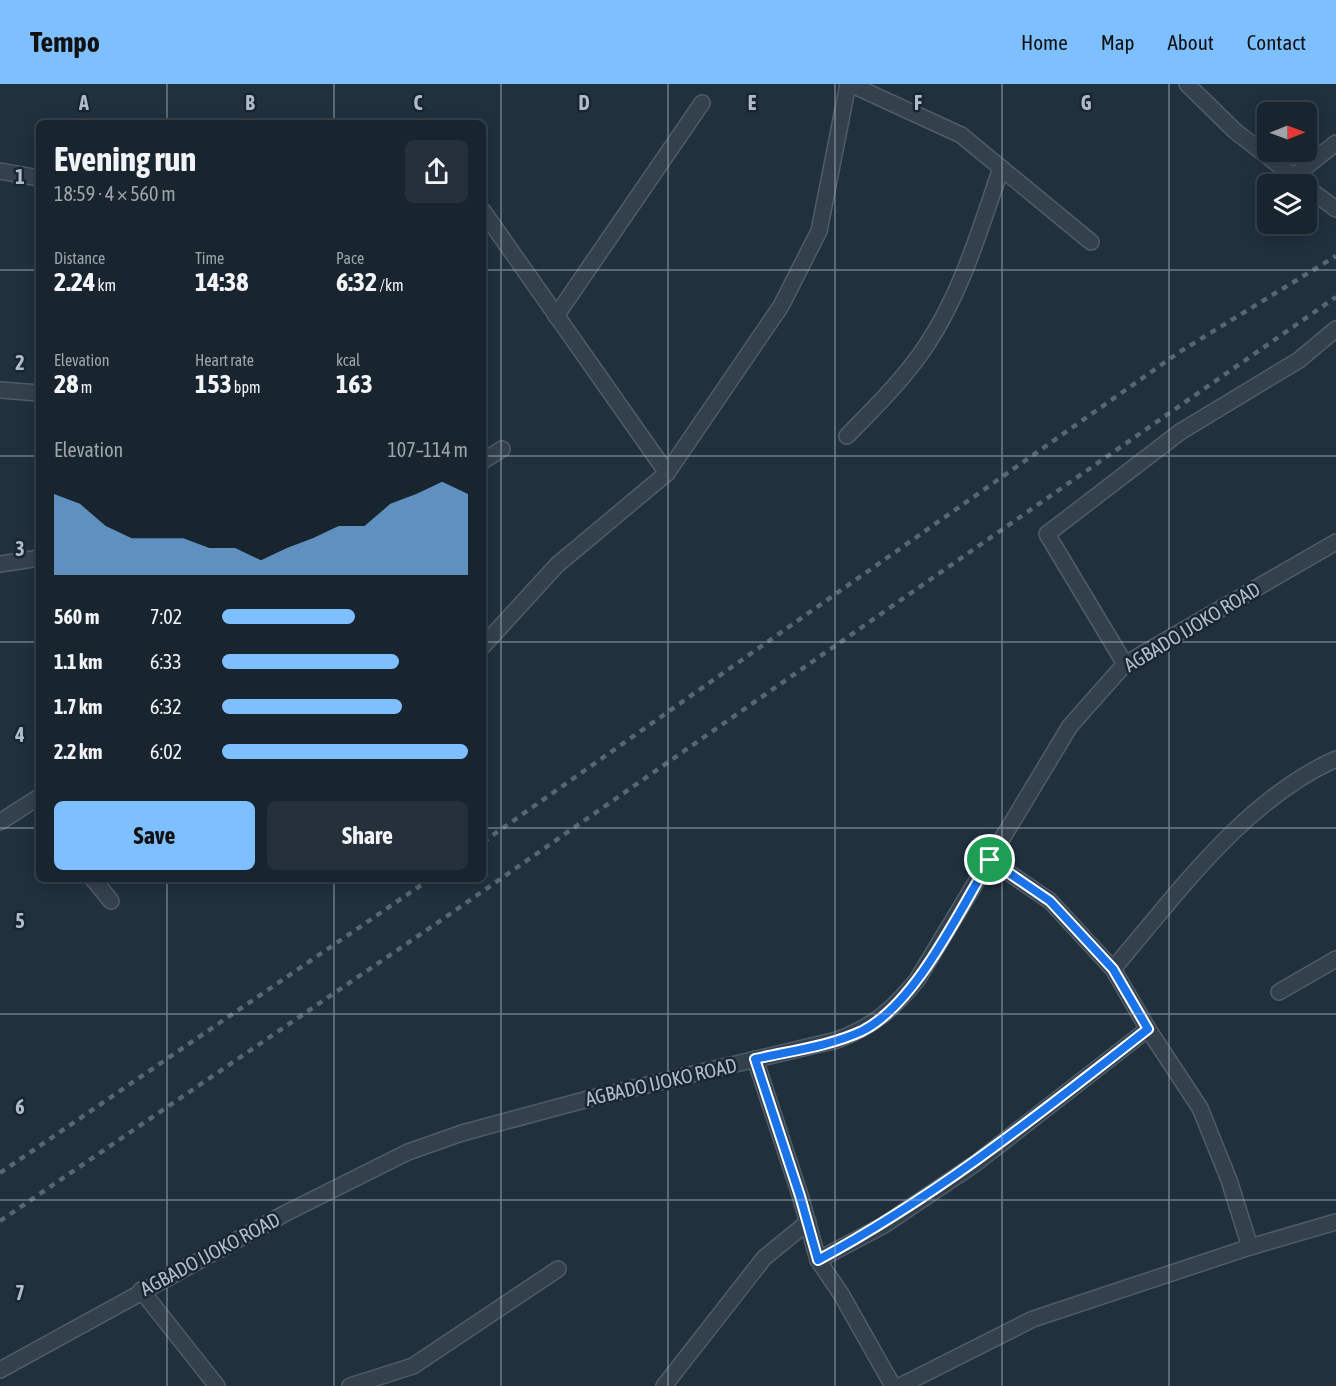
<!DOCTYPE html>
<html lang="en">
<head>
<meta charset="utf-8">
<style>
  :root { --surface:#18242e; --page:#25303a; --text:#f1f3f6; --muted:#9fa4aa; --line:#36414a; --accent:#7dbfff }
  body { margin:0; font-family:"Asap Condensed",sans-serif; background:var(--page); color:var(--text); height:100vh; display:flex; flex-direction:column; font-size:22px; white-space:nowrap }
  * { box-sizing:border-box; margin:0 }
  p { font-size:20px; color:var(--muted) }
  .icon { flex:none; width:33px; height:33px; fill:none; stroke:currentColor; stroke-width:2; stroke-linecap:round; stroke-linejoin:round }
  .map { position:relative; flex:1; overflow:hidden }
  .panel { position:absolute; left:36px; top:36px; width:450px; height:762px; display:flex; flex-direction:column; background:var(--surface); border-radius:9px; box-shadow:0 3px 15px #0003,0 0 0 2px var(--line) }
  .panel>* { flex:none }
  .needle { width:39px; rotate:89deg }
  .buttons { position:absolute; left:1257px; top:18px; display:grid; gap:12px }
  .buttons a { display:grid; place-items:center; width:60px; height:60px; border-radius:9px; background:var(--surface); box-shadow:0 3px 15px #0003,0 0 0 2px var(--line); font-size:30px }
  .pin { position:absolute; display:grid; place-items:center; width:51px; height:51px; color:#fff; margin:-26px; border:3px solid #fff; border-radius:50%; box-shadow:0 2px 6px #0007 }
  .round { display:grid; place-items:center; flex:none; width:63px; height:63px; border-radius:9px; background:var(--page) }
  .headline { display:flex; align-items:center; justify-content:space-between; height:102px; padding:0 18px }
  h1 { font-size:33px; font-weight:700; line-height:45px }
  .metrics { display:grid; grid-template-columns:repeat(3,1fr); gap:9px; height:102px; padding:6px 18px }
  .metrics div { display:grid; align-content:center }
  .metrics b { font-size:26px; font-weight:700 }
  .metrics small { font-size:16px; font-weight:400 }
  .metrics p { font-size:16px }
  .chart { height:168px; padding:12px 18px }
  .chart p { display:flex; justify-content:space-between }
  .chart svg { width:100%; height:108px; margin-top:6px; fill:var(--accent); opacity:.7 }
  .cta { display:flex; gap:12px; margin-top:auto; padding:12px 18px }
  .cta a { flex:1; height:69px; border-radius:9px; background:var(--accent); color:#111; font-size:24px; font-weight:700; line-height:69px; text-align:center }
  .cta a+a { background:var(--page); color:var(--text) }
  ul { padding:0 18px; list-style:none; font-size:20px }
  li { display:grid; grid-template-columns:96px 72px 1fr; align-items:center; height:45px }
  li i { height:15px; border-radius:8px; background:var(--accent) }
  header { display:flex; align-items:center; gap:36px; box-sizing:border-box; height:84px; padding:0 30px; background:var(--accent); color:#111 }
  header strong { font-size:28px }
  nav { display:flex; gap:33px; margin-inline-start:auto; font-size:21px }
  .map>svg:first-child { display:block }
  .lines { fill:none; stroke-linecap:round; stroke-linejoin:round }
  .minor-casing { stroke:#4f5c67; stroke-width:18 }
  .minor { stroke:#34414d; stroke-width:15 }
  .rail { stroke:#556674; stroke-width:4.5; stroke-dasharray:6 6; stroke-linecap:butt }
  .route-casing { stroke:#fff; stroke-width:12 }
  .route { stroke:#1a73e8; stroke-width:8 }
  .grid { fill:none; stroke:#afbcc9; stroke-width:1.5; stroke-opacity:0.55 }
  .labels { text-anchor:middle; stroke-width:5; stroke-linejoin:round; paint-order:stroke }
  .street-label { font-size:20px; fill:#afbcc9; stroke:#192631 }
  .grid-label { font-size:20px; text-anchor:middle; font-weight:bold; fill:#afbcc9; stroke:#192631; stroke-width:5; stroke-linejoin:round; paint-order:stroke }
</style>
</head>
<body>
<header>
<strong>Tempo</strong>
<nav><a>Home</a><a>Map</a><a>About</a><a>Contact</a></nav>
</header>
<div class="map">
<svg width="1336" height="1302" viewBox="0 0 1336 1302">
  <rect width="100%" height="100%" fill="#20303d"/>
  <g class="lines">
    <defs>
      <g id="minor">
        <polyline points="850,0 961,51 1091,158"/>
        <polyline points="1187,0 1235,47 1303,100"/>
        <polyline points="0,87 39,94"/>
        <polyline points="1293,93 1336,59"/>
        <polyline points="1306,103 1336,125"/>
        <polyline points="483,127 667,389"/>
        <polyline points="556,232 702,19"/>
        <polyline points="0,306 39,309"/>
        <path d="M847,352c28,-29 57,-57 79,-90 36,-54 54,-117 75,-178"/>
        <polyline points="483,377 502,365"/>
        <polyline points="0,480 39,474"/>
        <polyline points="483,562 557,481 667,389 781,222 819,147 848,0"/>
        <polyline points="1125,580 1047,450 1180,348 1299,276 1336,245"/>
        <polyline points="0,738 39,713"/>
        <polyline points="990,776 1050,817 1113,885 1148,945 1200,1024 1229,1096 1250,1163"/>
        <polyline points="93,795 111,817"/>
        <path d="M1113,885c64,-75 131,-169 223,-210"/>
        <polyline points="1279,908 1336,875"/>
        <polyline points="755,975 800,1111 818,1176 841,1210 893,1302"/>
        <polyline points="818,1176 884,1141 976,1079 1148,945"/>
        <polyline points="141,1206 217,1302"/>
        <path d="M0,1286l286,-157 122,-61 54,-19 126,-34 249,-59c37,-14 55,-30 80,-60l153,-254 55,-62 211,-122"/>
        <polyline points="350,1302 413,1282 558,1185"/>
        <polyline points="664,1302 764,1174 808,1138"/>
        <polyline points="900,1302 1033,1235 1250,1163 1336,1138"/>
      </g>
    </defs>
    <use href="#minor" class="minor-casing"/>
    <use href="#minor" class="minor"/>
    <g class="rail">
      <polyline points="483,758 1181,267 1336,172"/>
      <polyline points="0,1089 430,795"/>
      <polyline points="0,1137 440,837 1336,213"/>
    </g>
  </g>
  <g class="lines">
    <defs>
      <path id="route" d="M990,776l60,41 63,68 35,60c-109,85 -208,165 -330,231l-18,-64 -45,-137c35,-8 75,-13 107,-28 54,-27 97,-120 128,-171z"/>
    </defs>
    <use href="#route" class="route-casing"/>
    <use href="#route" class="route"/>
  </g>
  <path class="grid" d="M167,0v39M334,0v39M501,0v1302M668,0v1302M835,0v1302M1002,0v1302M1169,0v1302M0,186h39M483,186h853M0,372h39M483,372h853M0,558h39M483,558h853M0,744h39M483,744h853M167,795v507M334,795v507M0,930h1336M0,1116h1336"/>
  <g class="labels">
    <g class="street-label">
      <text transform="translate(1192 543) rotate(-31)" y="7">AGBADO IJOKO ROAD</text>
      <text transform="translate(661 998) rotate(-13)" y="7">AGBADO IJOKO ROAD</text>
      <text transform="translate(210 1170) rotate(-28)" y="7">AGBADO IJOKO ROAD</text>
    </g>
  </g>
  <g class="grid-label">
    <text x="84" y="26">A</text>
    <text x="250" y="26">B</text>
    <text x="418" y="26">C</text>
    <text x="584" y="26">D</text>
    <text x="752" y="26">E</text>
    <text x="918" y="26">F</text>
    <text x="1086" y="26">G</text>
    <text x="20" y="100">1</text>
    <text x="20" y="286">2</text>
    <text x="20" y="472">3</text>
    <text x="20" y="658">4</text>
    <text x="20" y="844">5</text>
    <text x="20" y="1030">6</text>
    <text x="20" y="1216">7</text>
  </g>
</svg>
<div class="buttons">
<a><svg class="needle" viewBox="-14 -14 28 28"><path d="M0-13l5 13h-10z" fill="#e53935"/><path d="M0 13l5-13h-10z" fill="#9fa4aa"/></svg></a>
<a><svg class="icon" aria-label="layers" viewBox="0 0 24 24"><path d="M12 4l9 5-9 5-9-5zM3 14l9 5 9-5"/></svg></a>
</div>
<div class="pin" style="left:990px;top:776px;background:#1e9e55"><svg class="icon" aria-label="arrive" viewBox="0 0 24 24"><path d="M6 21V4h12l-3 4 3 4H6"/></svg></div>
<section class="panel">
<div class="headline"><div><h1>Evening run</h1><p>18:59 · 4 × 560 m</p></div><a class="round"><svg class="icon" aria-label="share" viewBox="0 0 24 24"><path d="M12 15V3M7 8l5-5 5 5M5 13v7h14v-7"/></svg></a></div>
<div class="metrics">
<div><p>Distance</p><b>2.24<small> km</small></b></div>
<div><p>Time</p><b>14:38</b></div>
<div><p>Pace</p><b>6:32<small> /km</small></b></div>
</div>
<div class="metrics">
<div><p>Elevation</p><b>28<small> m</small></b></div>
<div><p>Heart rate</p><b>153<small> bpm</small></b></div>
<div><p>kcal</p><b>163</b></div>
</div>
<div class="chart"><p><span>Elevation</span>107–114 m</p>
<svg viewBox="0 0 160 44" preserveAspectRatio="none"><path d="M0 44V11L10 15L20 24L30 29L40 29L50 29L60 33L70 33L80 38L90 33L100 29L110 24L120 24L130 15L140 11L150 6L160 11V44z"/></svg>
</div>
<ul>
<li><b>560 m</b>7:02<i style="width:54%"></i></li>
<li><b>1.1 km</b>6:33<i style="width:72%"></i></li>
<li><b>1.7 km</b>6:32<i style="width:73%"></i></li>
<li><b>2.2 km</b>6:02<i style="width:100%"></i></li>
</ul>
<div class="cta"><a>Save</a><a>Share</a></div>
</section>
</div>
</body>
</html>
